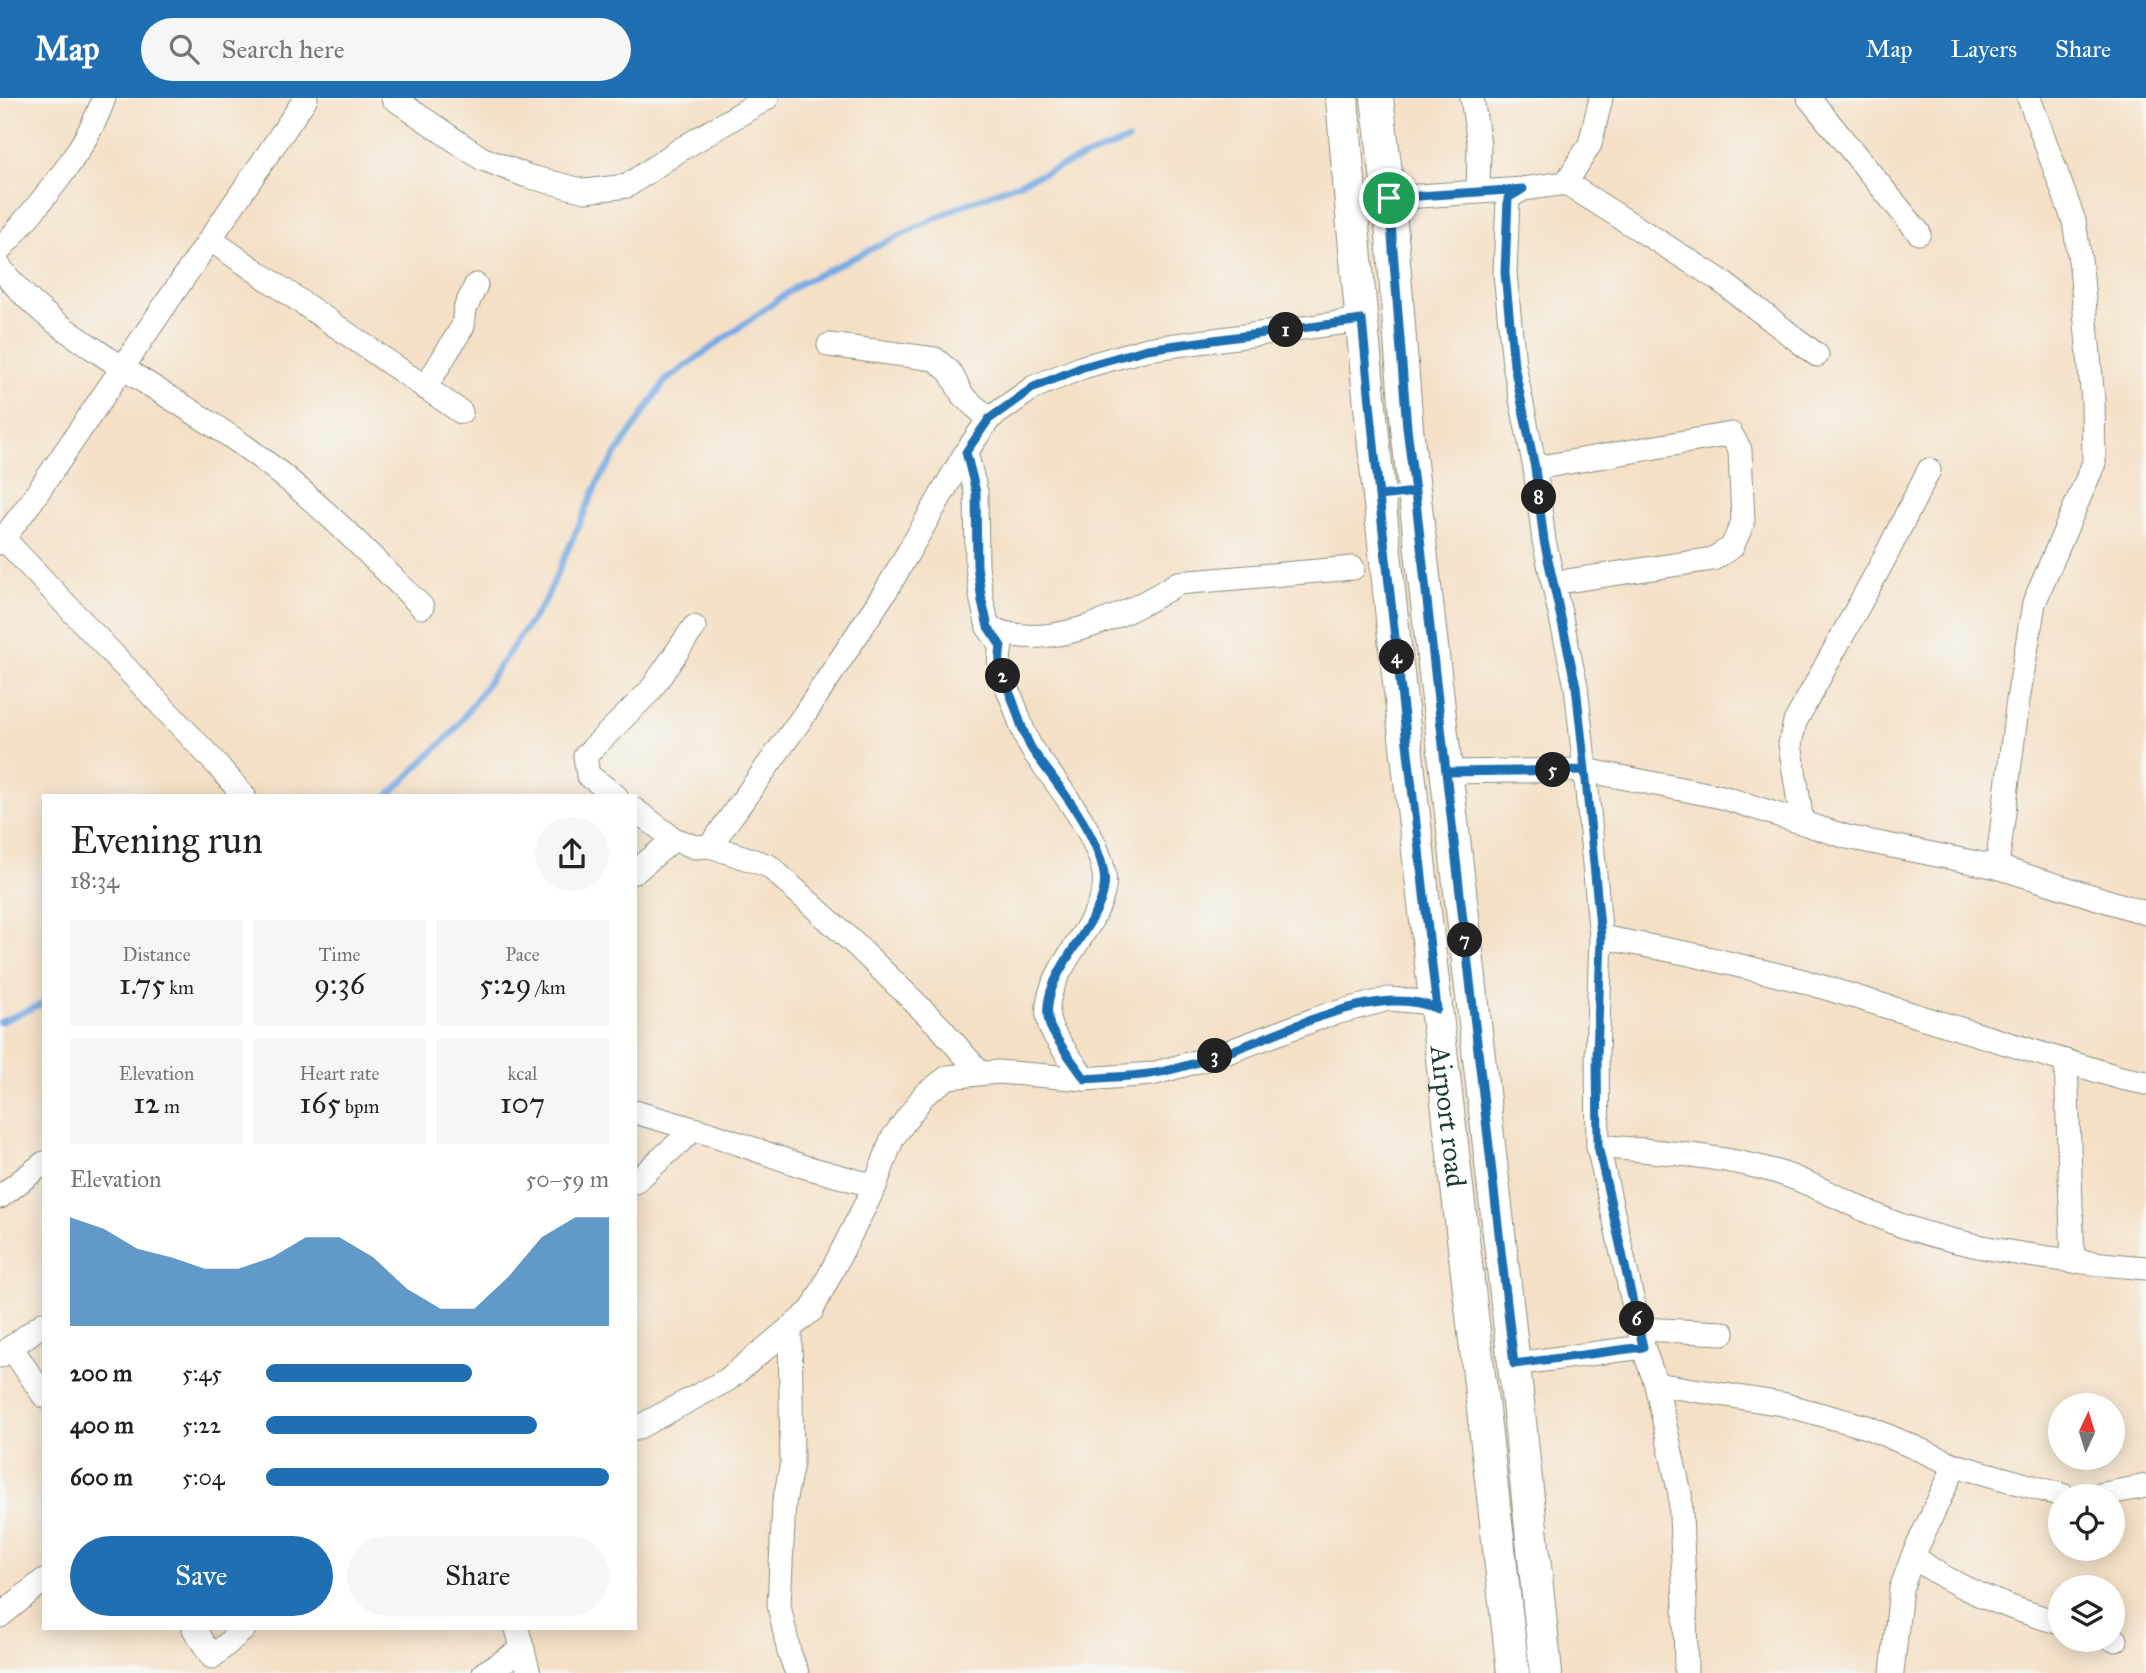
<!DOCTYPE html>
<html lang="en">
<head>
<meta charset="utf-8">
<style>
  :root { --surface:#fff; --page:#f6f6f6; --text:#222; --muted:#767676; --accent:#1f6fb2 }
  body { margin:0; font-family:"IM FELL Great Primer",serif; background:var(--page); color:var(--text); height:100vh; display:flex; flex-direction:column; font-size:26px; white-space:nowrap }
  * { box-sizing:border-box; margin:0 }
  p { font-size:23px; color:var(--muted) }
  .icon { flex:none; width:38px; height:38px; fill:none; stroke:currentColor; stroke-width:2; stroke-linecap:round; stroke-linejoin:round }
  .map { position:relative; flex:1; overflow:hidden }
  .side { position:absolute; left:42px; top:696px; width:595px; height:836px; display:flex; flex-direction:column; background:var(--surface); border-radius:0px; box-shadow:0 4px 18px #0003 }
  .side>* { flex:none }
  .needle { width:46px; rotate:4deg }
  .controls { position:absolute; left:2048px; top:1295px; display:grid; gap:14px }
  .controls a { display:grid; place-items:center; width:77px; height:77px; border-radius:50%; background:var(--surface); box-shadow:0 4px 18px #0003; font-size:35px }
  .pin { position:absolute; display:grid; place-items:center; width:60px; height:60px; color:#fff; margin:-30px; border:4px solid #fff; border-radius:50%; box-shadow:0 2px 7px #0007 }
  .km { position:absolute; width:35px; height:35px; margin:-18px; border-radius:50%; background:#222; color:#fff; font-size:19px; line-height:35px; text-align:center }
  .round { display:grid; place-items:center; flex:none; width:74px; height:74px; border-radius:37px; background:var(--page) }
  .summary { display:flex; align-items:center; justify-content:space-between; height:119px; padding:0 28px }
  h1 { font-size:38px; font-weight:600; line-height:52px }
  .stats { display:grid; grid-template-columns:repeat(3,1fr); gap:10px; height:119px; padding:7px 28px }
  .stats div { display:grid; align-content:center; border-radius:0px; background:var(--page); text-align:center }
  .stats b { font-size:30px; font-weight:600 }
  .stats small { font-size:19px; font-weight:400 }
  .stats p { font-size:19px }
  .chart { height:196px; padding:14px 28px }
  .chart p { display:flex; justify-content:space-between }
  .chart svg { width:100%; height:126px; margin-top:7px; fill:var(--accent); opacity:.7 }
  .button { display:flex; gap:14px; margin-top:auto; padding:14px 28px }
  .button a { flex:1; height:80px; border-radius:42px; background:var(--accent); color:#fff; font-size:28px; font-weight:600; line-height:80px; text-align:center }
  .button a+a { background:var(--page); color:var(--text) }
  ul { padding:0 28px; list-style:none; font-size:23px }
  li { display:grid; grid-template-columns:112px 84px 1fr; align-items:center; height:52px }
  li i { height:18px; border-radius:9px; background:var(--accent) }
  header { display:flex; align-items:center; gap:42px; box-sizing:border-box; height:98px; padding:0 35px; background:var(--accent); color:#fff }
  header strong { font-size:33px }
  nav { display:flex; gap:38px; margin-inline-start:auto; font-size:24px }
  .search { width:490px; height:63px; background:var(--page); display:flex; align-items:center; gap:18px; box-sizing:border-box; padding:0 24px; border-radius:38px; color:var(--muted); font-size:26px }
  .map>svg:first-child { display:block }
  .lines { fill:none; stroke-linecap:round; stroke-linejoin:round }
  .stream { stroke:#76aae3; stroke-width:6 }
  .street-casing { stroke:#8a8e7d; stroke-width:25 }
  .secondary-casing { stroke:#8a8e7d; stroke-width:34 }
  .street { stroke:#fff; stroke-width:23 }
  .secondary { stroke:#fff; stroke-width:32 }
  .route-casing { stroke:#fff; stroke-width:14 }
  .route { stroke:#1f6fb2; stroke-width:9 }
  .labels { text-anchor:middle; stroke-width:6; stroke-linejoin:round; paint-order:stroke }
  .street-label { font-size:28px; fill:#1f3d34; stroke:#f6f6f2 }
</style>
</head>
<body>
<header>
<strong>Map</strong>
<div class="search"><svg class="icon" aria-label="search" viewBox="0 0 24 24"><circle cx="10" cy="10" r="6"/><path d="M15 15l6 6"/></svg>Search here</div>
<nav><a>Map</a><a>Layers</a><a>Share</a></nav>
</header>
<div class="map">
<svg width="2146" height="1575" viewBox="0 0 2146 1575">
  <rect width="100%" height="100%" fill="#f6f6f2"/>
  <filter id="ink" filterUnits="userSpaceOnUse"><feTurbulence type="fractalNoise" baseFrequency=".0143" numOctaves="2"/><feDisplacementMap in="SourceGraphic" scale="14" xChannelSelector="R" yChannelSelector="G"/><feConvolveMatrix kernelMatrix="1 2 1 2 8 2 1 2 1" color-interpolation-filters="sRGB"/></filter>
  <filter id="wash" filterUnits="userSpaceOnUse"><feTurbulence type="fractalNoise" baseFrequency=".00686" numOctaves="4" result="noise"/><feDisplacementMap in="SourceGraphic" scale="28" xChannelSelector="R" yChannelSelector="G"/><feGaussianBlur stdDeviation="1.57" result="paint"/><feColorMatrix in="noise" values="0 0 0 0 0 0 0 0 0 0 0 0 0 0 0 0 0 1.4 0 .05"/><feComposite in="paint" operator="in"/></filter>
  <g filter="url(#wash)">
    <rect width="100%" height="100%" fill="#f4e0c6"/>
    <g class="lines">
      <g class="stream">
        <polyline points="388,698 453,634 545,503 599,382 665,283 801,185 963,107 1128,42"/>
        <polyline points="0,924 44,905"/>
      </g>
    </g>
  </g>
  <g filter="url(#ink)">
    <g class="lines">
      <defs>
        <g id="street">
          <polyline points="393,0 481,60 527,78 585,93 627,88 678,53 767,0"/>
          <polyline points="1472,0 1479,46 1478,94"/>
          <polyline points="1809,0 1919,135"/>
          <polyline points="1566,85 1718,181 1817,257"/>
          <polyline points="1523,91 1508,100 1505,175 1514,267 1535,370 1544,443 1576,588 1585,672 1601,839 1597,959 1598,1048 1643,1249 1656,1286 1680,1396 1685,1505 1686,1575"/>
          <polyline points="1389,100 1523,91 1566,85 1590,46 1601,0"/>
          <polyline points="211,142 461,314"/>
          <path d="M0,152c39,-46 84,-95 104,-152"/>
          <path d="M0,169c27,37 62,61 100,86 47,32 98,60 144,93 66,46 121,104 178,161"/>
          <polyline points="829,247 935,261 950,274 963,298 989,321"/>
          <polyline points="425,290 463,228 465,211 476,187"/>
          <path d="M966,354l10,40 1,74 5,35 6,26 13,19c-5,23 2,30 10,51 7,16 12,39 22,54 24,33 65,83 71,123 8,47 -71,101 -54,152 5,14 26,39 35,53"/>
          <polyline points="1535,370 1731,336 1740,352 1743,424 1732,449 1713,461 1553,485"/>
          <polyline points="4,441 212,661 244,698"/>
          <polyline points="0,445 31,404 306,0"/>
          <path d="M988,529c58,28 141,-13 190,-44l175,-15"/>
          <polyline points="1446,674 1585,672 1722,699 1847,739 1997,769 2146,815"/>
          <polyline points="616,698 588,677 585,658 650,593 694,529"/>
          <polyline points="635,712 674,741"/>
          <polyline points="1802,724 1790,646 1795,624 1882,465 1929,372"/>
          <polyline points="710,748 804,617 887,491 966,354 989,321 1034,289 1083,269 1147,251 1362,222"/>
          <polyline points="1997,769 2018,602 2034,505 2094,365 2093,303 2081,169 2074,123 2029,0"/>
          <polyline points="635,774 674,741 695,749 710,748 769,768 856,847 940,929 980,975"/>
          <polyline points="1601,839 1690,856 1803,883 2121,980 2146,985"/>
          <polyline points="2066,963 2073,1164"/>
          <polyline points="635,1014 714,1037 802,1068 875,1088"/>
          <path d="M1598,1048c60,6 122,9 179,26 43,13 81,38 123,53 79,27 163,36 246,43"/>
          <polyline points="635,1084 694,1031"/>
          <polyline points="0,1099 44,1065"/>
          <polyline points="790,1230 792,1365 784,1405 779,1507 789,1554 797,1575"/>
          <polyline points="1640,1231 1723,1235"/>
          <polyline points="11,1249 44,1298"/>
          <polyline points="0,1258 44,1225"/>
          <polyline points="1514,1266 1643,1249"/>
          <polyline points="1656,1286 1782,1306 1867,1329 1955,1367 2065,1398"/>
          <polyline points="635,1331 727,1282 812,1212 875,1088 892,1041 924,997 948,979 998,974 1085,981 1152,976 1217,958 1324,918 1389,901 1423,904 1437,910"/>
          <polyline points="2094,1398 2146,1388"/>
          <path d="M1913,1458c42,33 96,52 147,67"/>
          <polyline points="0,1518 44,1482"/>
          <polyline points="194,1531 212,1559 244,1531"/>
          <polyline points="517,1531 529,1575"/>
          <polyline points="2112,1541 2116,1542"/>
          <polyline points="484,1575 523,1551"/>
          <polyline points="1892,1575 1901,1491 1913,1458 1955,1367"/>
        </g>
        <g id="secondary">
          <path id="s1" d="M1342,0c43,526 113,1050 171,1575"/>
          <polyline points="1377,0 1389,100 1407,330 1514,1266 1546,1575"/>
        </g>
      </defs>
      <use href="#street" class="street-casing"/>
      <use href="#secondary" class="secondary-casing"/>
      <use href="#street" class="street"/>
      <use href="#secondary" class="secondary"/>
    </g>
  </g>
  <g class="lines" filter="url(#ink)">
    <defs>
      <path id="route" d="M1389,100l18,230 8,64 -36,4 -17,-176 -215,29 -64,18 -49,20 -45,32 -23,33 10,40 1,74 5,35 6,26 13,19c-4,23 2,30 10,50 7,17 12,40 22,55 24,33 65,82 71,123 8,47 -71,100 -54,152 5,13 26,40 35,53 21,-2 43,-2 64,-5 23,-3 47,-11 68,-18 59,-19 160,-76 220,-47l-58,-513 36,-4 31,280 139,-2 16,167 -4,120 1,89 45,201 -129,17 -68,-592 139,-2 -9,-84 -32,-145 -9,-73 -21,-103 -9,-92 3,-75 15,-9 -134,9"/>
    </defs>
    <use href="#route" class="route-casing"/>
    <use href="#route" class="route"/>
  </g>
  <g class="labels">
    <g class="street-label">
      <text dy="10" stroke="none"><textPath href="#s1" startOffset="1024">Airport road</textPath></text>
    </g>
  </g>
</svg>
<div class="controls">
<a><svg class="needle" viewBox="-14 -14 28 28"><path d="M0-13l5 13h-10z" fill="#e53935"/><path d="M0 13l5-13h-10z" fill="#767676"/></svg></a>
<a><svg class="icon" aria-label="locate" viewBox="0 0 24 24"><circle cx="12" cy="12" r="6"/><path d="M12 2v4M12 18v4M2 12h4M18 12h4"/></svg></a>
<a><svg class="icon" aria-label="layers" viewBox="0 0 24 24"><path d="M12 4l9 5-9 5-9-5zM3 14l9 5 9-5"/></svg></a>
</div>
<div class="pin" style="left:1389px;top:100px;background:#1e9e55"><svg class="icon" aria-label="arrive" viewBox="0 0 24 24"><path d="M6 21V4h12l-3 4 3 4H6"/></svg></div>
<b class="km" style="left:1286px;top:232px">1</b>
<b class="km" style="left:1003px;top:578px">2</b>
<b class="km" style="left:1215px;top:958px">3</b>
<b class="km" style="left:1397px;top:559px">4</b>
<b class="km" style="left:1553px;top:672px">5</b>
<b class="km" style="left:1637px;top:1221px">6</b>
<b class="km" style="left:1465px;top:842px">7</b>
<b class="km" style="left:1539px;top:399px">8</b>
<section class="side">
<div class="summary"><div><h1>Evening run</h1><p>18:34</p></div><a class="round"><svg class="icon" aria-label="share" viewBox="0 0 24 24"><path d="M12 15V3M7 8l5-5 5 5M5 13v7h14v-7"/></svg></a></div>
<div class="stats">
<div><p>Distance</p><b>1.75<small> km</small></b></div>
<div><p>Time</p><b>9:36</b></div>
<div><p>Pace</p><b>5:29<small> /km</small></b></div>
</div>
<div class="stats">
<div><p>Elevation</p><b>12<small> m</small></b></div>
<div><p>Heart rate</p><b>165<small> bpm</small></b></div>
<div><p>kcal</p><b>107</b></div>
</div>
<div class="chart"><p><span>Elevation</span>50–59 m</p>
<svg viewBox="0 0 160 44" preserveAspectRatio="none"><path d="M0 44V6L10 10L20 17L30 20L40 24L50 24L60 20L70 13L80 13L90 20L100 31L110 38L120 38L130 27L140 13L150 6L160 6V44z"/></svg>
</div>
<ul>
<li><b>200 m</b>5:45<i style="width:60%"></i></li>
<li><b>400 m</b>5:22<i style="width:79%"></i></li>
<li><b>600 m</b>5:04<i style="width:100%"></i></li>
</ul>
<div class="button"><a>Save</a><a>Share</a></div>
</section>
</div>
</body>
</html>
